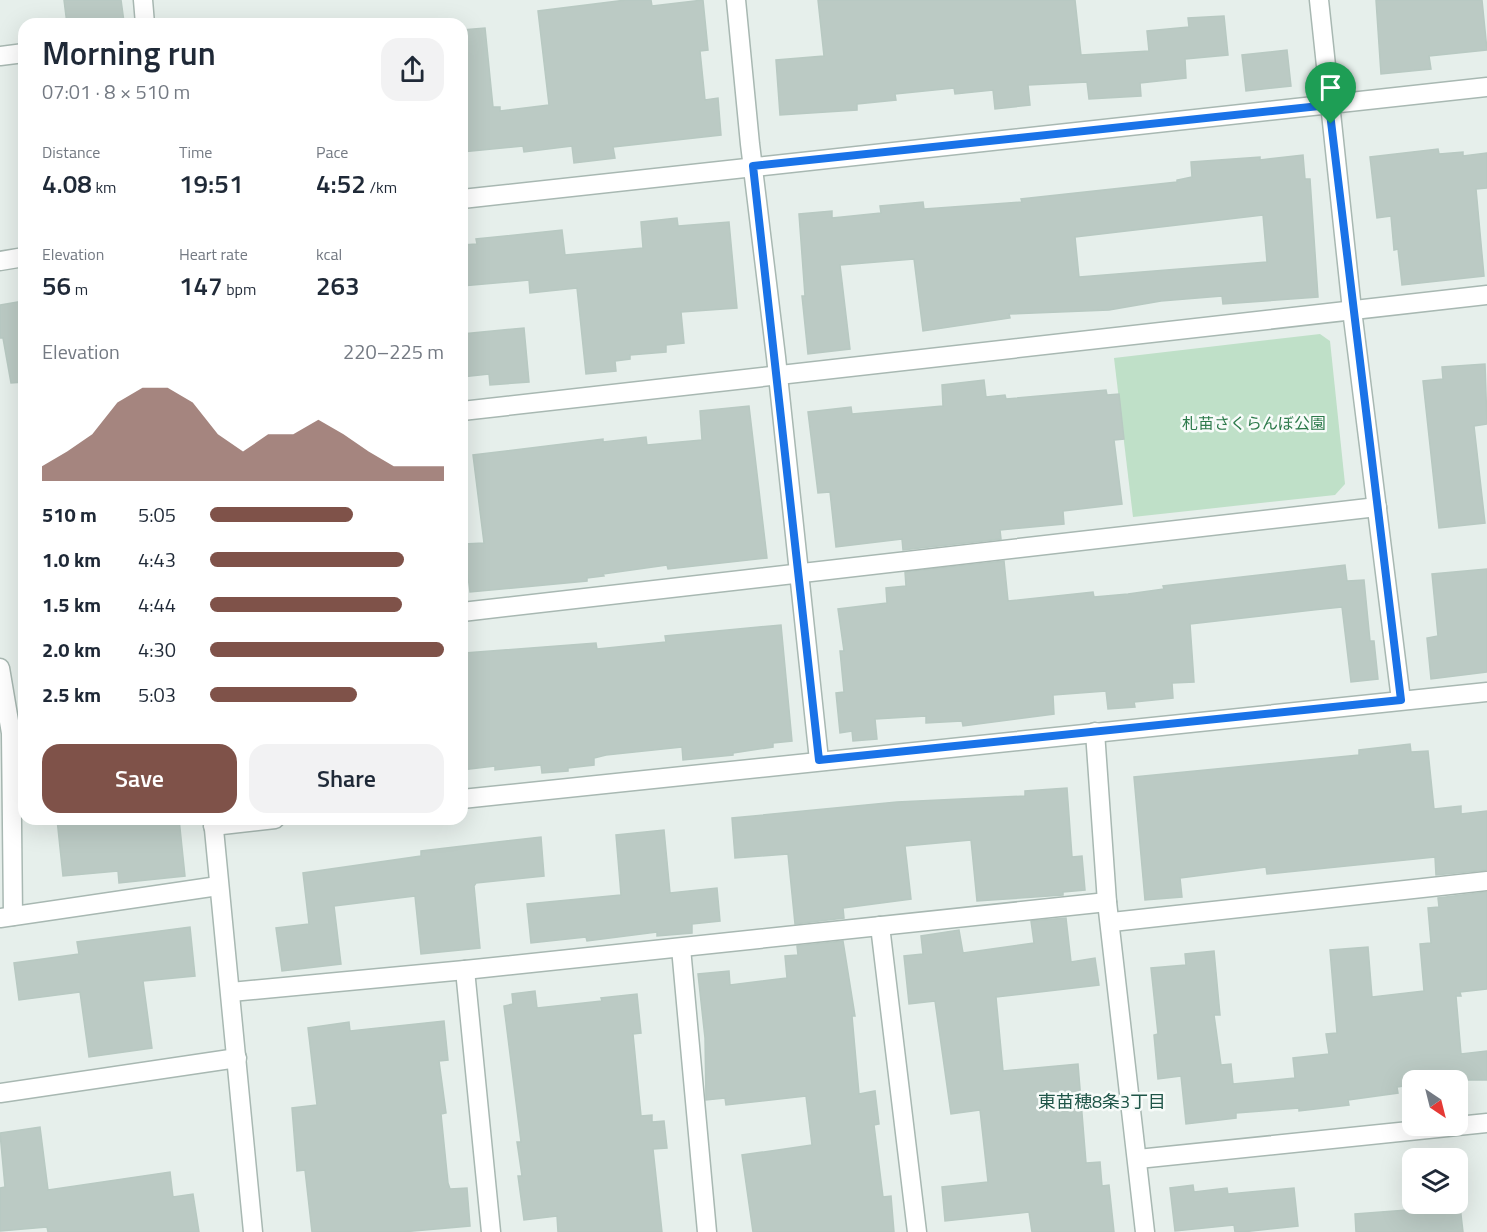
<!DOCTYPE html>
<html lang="en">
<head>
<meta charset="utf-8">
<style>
  :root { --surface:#fff; --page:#f2f2f3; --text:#1f2937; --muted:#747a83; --accent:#7f5249 }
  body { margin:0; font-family:"Titillium Web","Noto Sans JP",sans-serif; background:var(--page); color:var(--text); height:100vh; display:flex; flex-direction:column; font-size:22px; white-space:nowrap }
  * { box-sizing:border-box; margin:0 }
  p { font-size:20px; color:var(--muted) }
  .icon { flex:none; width:33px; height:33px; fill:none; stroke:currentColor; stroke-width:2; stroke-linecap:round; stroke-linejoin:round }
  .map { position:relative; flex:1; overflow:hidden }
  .sheet { position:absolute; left:18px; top:18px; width:450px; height:807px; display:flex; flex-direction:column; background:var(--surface); border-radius:18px; box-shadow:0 6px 24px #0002 }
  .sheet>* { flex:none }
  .needle { width:39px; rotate:145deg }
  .buttons { position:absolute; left:1402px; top:1070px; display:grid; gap:12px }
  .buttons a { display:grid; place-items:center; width:66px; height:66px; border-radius:12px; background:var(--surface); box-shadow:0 6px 24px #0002; font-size:30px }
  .pin { position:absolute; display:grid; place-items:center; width:51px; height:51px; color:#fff; margin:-62px -26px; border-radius:50% 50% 50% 0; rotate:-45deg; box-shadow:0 0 6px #0007 }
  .pin .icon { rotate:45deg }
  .round { display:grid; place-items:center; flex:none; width:63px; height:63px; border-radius:18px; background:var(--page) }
  .head { display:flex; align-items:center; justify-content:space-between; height:102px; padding:0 24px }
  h1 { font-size:33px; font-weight:600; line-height:45px }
  .figures { display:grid; grid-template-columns:repeat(3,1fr); gap:9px; height:102px; padding:6px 24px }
  .figures div { display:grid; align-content:center }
  .figures b { font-size:26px; font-weight:600 }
  .figures small { font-size:16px; font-weight:400 }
  .figures p { font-size:16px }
  .chart { height:168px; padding:12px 24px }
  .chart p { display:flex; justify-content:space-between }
  .chart svg { width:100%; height:108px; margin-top:6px; fill:var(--accent); opacity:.7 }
  .action { display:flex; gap:12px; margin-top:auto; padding:12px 24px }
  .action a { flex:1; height:69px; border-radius:18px; background:var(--accent); color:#fff; font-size:24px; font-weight:600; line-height:69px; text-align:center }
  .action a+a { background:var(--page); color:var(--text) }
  ul { padding:0 24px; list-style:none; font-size:20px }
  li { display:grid; grid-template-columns:96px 72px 1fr; align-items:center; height:45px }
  li i { height:15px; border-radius:8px; background:var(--accent) }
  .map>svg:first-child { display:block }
  .green { fill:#bfe0c8 }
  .building { fill:#bbcac4; stroke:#b8c9c2; stroke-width:1.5; fill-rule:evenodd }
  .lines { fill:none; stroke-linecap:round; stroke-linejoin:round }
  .minor-casing { stroke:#a8b8b2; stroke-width:21 }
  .minor { stroke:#fff; stroke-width:18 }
  .route-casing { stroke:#fff; stroke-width:12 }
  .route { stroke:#1a73e8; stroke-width:8 }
  .labels { text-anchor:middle; stroke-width:5; stroke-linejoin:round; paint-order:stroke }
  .park-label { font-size:16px; fill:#2d7a4b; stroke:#f7fbf9 }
  .neighbourhood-label { font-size:18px; fill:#1f5548; stroke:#f7fbf9 }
</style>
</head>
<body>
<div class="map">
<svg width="1487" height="1232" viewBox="0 0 1487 1232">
  <rect width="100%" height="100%" fill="#e6efeb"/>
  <polygon class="green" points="1320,334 1330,341 1345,484 1335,495 1133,517 1114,358"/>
  <g class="building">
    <polygon points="64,0 121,0 124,22 67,24"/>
    <polygon points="626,0 651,0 652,6 703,0 708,50 700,51 705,100 718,98 721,135 613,147 615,158 574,163 572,146 524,152 523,146 462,152 462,30 485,28 493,107 500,107 500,111 549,105 538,11"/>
    <polygon points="818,0 1075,0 1081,55 1149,51 1147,31 1189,27 1188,18 1224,16 1228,55 1185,59 1186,78 1140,83 1141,96 1089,99 1087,82 1028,85 1030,105 995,109 993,90 955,94 954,88 895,94 896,100 857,104 857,110 780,115 776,60 824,56"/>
    <polygon points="1376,0 1482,0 1487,50 1429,56 1431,69 1381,74"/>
    <polygon points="1287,50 1291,86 1246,91 1242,55"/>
    <polygon points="1438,149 1439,154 1463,152 1463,156 1487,153 1487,188 1476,189 1484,276 1402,285 1398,249 1394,250 1391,216 1377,218 1370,157"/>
    <path d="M1303,155l2,24h5l8,118 -95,7 -1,-8 -61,5 -52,9 -100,4 1,4 -87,13 -9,-72 -74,6 10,84 -42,5 -6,-58h3l-6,-82 33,-3v7l49,-5 -1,-7 43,-4 1,7 98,-7 -1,-3 156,-17v-2l15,-3 -1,-15 69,-5v3zM1263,215l4,47 -188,15 -4,-40z"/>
    <polygon points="677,218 678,226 729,222 737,308 681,312 684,343 666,345 666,352 630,355 630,359 615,361 616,371 586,374 577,288 530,293 529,280 462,286 462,245 477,244 476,239 562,230 565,255 643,248 641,222"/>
    <polygon points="24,301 24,382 11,383 3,338 0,338 0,305"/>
    <polygon points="524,328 529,382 490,385 489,374 462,377 462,334"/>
    <polygon points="1485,364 1487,424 1474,426 1485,523 1439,528 1423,381 1443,379 1442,367"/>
    <polygon points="984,380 986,397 1005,395 1006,399 1106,390 1107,395 1119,394 1124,439 1114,440 1122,504 1063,511 1064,524 1000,530 1001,539 903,550 902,539 836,547 830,492 818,493 808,412 851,407 852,414 943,406 942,385"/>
    <polygon points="749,406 767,558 668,569 667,565 603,574 604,576 587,578 587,581 470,592 464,544 484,543 473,455 603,439 603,442 646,437 647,445 702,440 700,411"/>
    <polygon points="1004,561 1008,601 1093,592 1094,597 1128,594 1164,589 1163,586 1345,565 1347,581 1364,580 1370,641 1374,641 1378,679 1351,682 1342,607 1313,610 1190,624 1194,682 1172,683 1173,698 1134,702 1135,707 1108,709 1106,691 1053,695 1054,714 963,726 962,721 926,723 926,716 875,719 877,739 853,741 852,731 840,733 836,693 844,692 840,651 844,651 838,609 887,603 886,588 906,586 905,572"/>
    <polygon points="1487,569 1487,672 1431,679 1427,638 1438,636 1432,574"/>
    <polygon points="781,625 792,741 773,743 773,747 733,753 733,755 683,760 682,747 606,755 594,758 594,765 568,768 568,771 542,773 541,765 495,770 495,766 462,770 462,662 466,661 465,653 596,643 597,649 666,642 665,636"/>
    <polygon points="1410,744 1411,752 1428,751 1434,809 1461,806 1461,814 1487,811 1487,870 1436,875 1435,857 1267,874 1266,867 1180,878 1182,897 1145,900 1134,777 1359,755 1359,750"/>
    <polygon points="1067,788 1072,857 1082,856 1085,890 1063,892 1063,895 977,901 971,840 905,846 911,899 843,908 844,918 795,924 788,854 735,858 732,818 897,802 1025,796 1025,791"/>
    <polygon points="57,819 179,819 185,876 119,883 118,871 63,876"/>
    <polygon points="664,830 670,893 717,888 720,921 692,924 692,933 657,936 657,932 587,941 586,937 531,943 527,904 621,895 616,835"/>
    <polygon points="541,837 544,876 476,883 474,886 480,948 421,954 415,896 334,906 341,964 282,971 276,928 309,924 303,873 421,856 421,851"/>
    <polygon points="1487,892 1487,989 1460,992 1461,996 1456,996 1461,1054 1487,1051 1487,1080 1411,1080 1411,1085 1397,1087 1398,1093 1348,1100 1349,1105 1299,1111 1299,1108 1236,1113 1236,1118 1186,1124 1181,1076 1158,1079 1154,1035 1158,1034 1151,968 1186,965 1185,954 1214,951 1220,1015 1214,1015 1221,1065 1231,1064 1233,1084 1295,1078 1293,1058 1329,1054 1326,1034 1337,1033 1330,950 1368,947 1372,997 1424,991 1420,944 1431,943 1428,908 1439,907 1438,898"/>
    <polygon points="1066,918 1071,962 1095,958 1099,985 996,997 1003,1071 1078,1064 1086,1163 1100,1162 1102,1186 1109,1185 1114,1232 1032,1232 1029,1212 945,1221 942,1187 988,1182 980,1110 951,1114 935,1001 909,1004 904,956 923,954 921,936 959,930 963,953 1034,943 1031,921"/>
    <polygon points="190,927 195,976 143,981 152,1048 89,1057 80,992 19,1000 14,963 79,954 77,942"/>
    <polygon points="843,941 855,1016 852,1016 859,1094 875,1091 879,1124 874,1125 883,1197 891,1196 894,1232 753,1232 742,1155 812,1145 806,1096 726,1105 725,1098 706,1100 705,1038 698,974 729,971 730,985 787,978 785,956 798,955 797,946"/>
    <polygon points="535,991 537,1008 602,1001 601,998 637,994 641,1033 633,1034 641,1116 652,1115 652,1122 664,1121 667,1148 653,1149 662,1232 558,1232 557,1216 524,1220 518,1176 522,1176 517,1142 521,1142 504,1006 513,1004 512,994"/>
    <polygon points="444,1021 448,1060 439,1061 446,1113 441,1114 448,1183 450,1189 467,1188 470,1226 402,1232 312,1232 305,1170 297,1171 292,1108 317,1105 308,1028 349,1022 350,1031"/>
    <polygon points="40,1127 48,1190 170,1172 173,1197 193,1194 199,1232 48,1232 47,1227 0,1231 0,1188 5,1187 0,1133"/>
    <polygon points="1193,1185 1194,1192 1227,1188 1228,1194 1294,1188 1298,1226 1242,1232 1235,1232 1234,1225 1175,1231 1170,1188"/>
    <polygon points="1460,1206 1463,1232 1356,1232 1355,1214"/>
  </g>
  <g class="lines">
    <defs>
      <g id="minor">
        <polyline points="143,0 145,24"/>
        <polyline points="736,0 750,144 776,357 819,760"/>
        <polyline points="1319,0 1352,310 1401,700"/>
        <polyline points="0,56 24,53"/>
        <polyline points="462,199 1487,87"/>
        <polyline points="0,261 24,257"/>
        <polyline points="462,411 1487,295"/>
        <polyline points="462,612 1377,507"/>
        <polyline points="0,668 11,733 13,916"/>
        <polyline points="1095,732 1107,902 1145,1232"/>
        <polyline points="462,799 1487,692"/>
        <polyline points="213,819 253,1232"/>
        <polyline points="213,826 275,819"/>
        <polyline points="0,918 218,886"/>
        <polyline points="1112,922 1487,881"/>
        <polyline points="880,926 917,1232"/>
        <polyline points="681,948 707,1232"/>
        <polyline points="465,970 491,1232"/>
        <polyline points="231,992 465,970 1107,902"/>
        <polyline points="0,1093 237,1058"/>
        <polyline points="1138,1159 1487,1123"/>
      </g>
    </defs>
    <use href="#minor" class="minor-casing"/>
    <use href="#minor" class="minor"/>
  </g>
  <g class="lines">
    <defs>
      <polygon id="route" points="1329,105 1401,700 819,760 753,166"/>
    </defs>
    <use href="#route" class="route-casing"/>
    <use href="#route" class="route"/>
  </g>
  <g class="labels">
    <g class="park-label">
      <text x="1254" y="429">札苗さくらんぼ公園</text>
    </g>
    <g class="neighbourhood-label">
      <text x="1102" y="1108">東苗穂8条3丁目</text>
    </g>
  </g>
</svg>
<div class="buttons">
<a><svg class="needle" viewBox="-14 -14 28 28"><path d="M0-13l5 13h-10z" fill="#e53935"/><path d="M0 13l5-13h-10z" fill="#747a83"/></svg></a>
<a><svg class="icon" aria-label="layers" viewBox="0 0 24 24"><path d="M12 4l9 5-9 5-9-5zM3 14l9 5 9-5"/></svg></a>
</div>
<div class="pin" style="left:1331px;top:124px;background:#1e9e55"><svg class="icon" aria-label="arrive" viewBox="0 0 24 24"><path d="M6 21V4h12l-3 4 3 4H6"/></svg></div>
<section class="sheet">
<div class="head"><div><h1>Morning run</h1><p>07:01 · 8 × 510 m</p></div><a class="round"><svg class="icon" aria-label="share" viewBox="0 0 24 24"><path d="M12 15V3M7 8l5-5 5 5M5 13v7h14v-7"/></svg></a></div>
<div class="figures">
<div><p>Distance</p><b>4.08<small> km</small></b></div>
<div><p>Time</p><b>19:51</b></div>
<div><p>Pace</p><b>4:52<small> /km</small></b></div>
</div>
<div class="figures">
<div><p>Elevation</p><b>56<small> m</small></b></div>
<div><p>Heart rate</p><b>147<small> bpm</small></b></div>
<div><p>kcal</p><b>263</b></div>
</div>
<div class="chart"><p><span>Elevation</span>220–225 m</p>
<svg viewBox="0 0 160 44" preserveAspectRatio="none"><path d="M0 44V38L10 32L20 25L30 12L40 6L50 6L60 12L70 25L80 32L90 25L100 25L110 19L120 25L130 32L140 38L150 38L160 38V44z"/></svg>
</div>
<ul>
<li><b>510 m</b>5:05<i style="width:61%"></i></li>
<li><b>1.0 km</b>4:43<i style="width:83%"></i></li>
<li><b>1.5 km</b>4:44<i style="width:82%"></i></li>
<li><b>2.0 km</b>4:30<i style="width:100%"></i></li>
<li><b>2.5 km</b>5:03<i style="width:63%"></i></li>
</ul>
<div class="action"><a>Save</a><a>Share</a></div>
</section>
</div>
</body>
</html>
